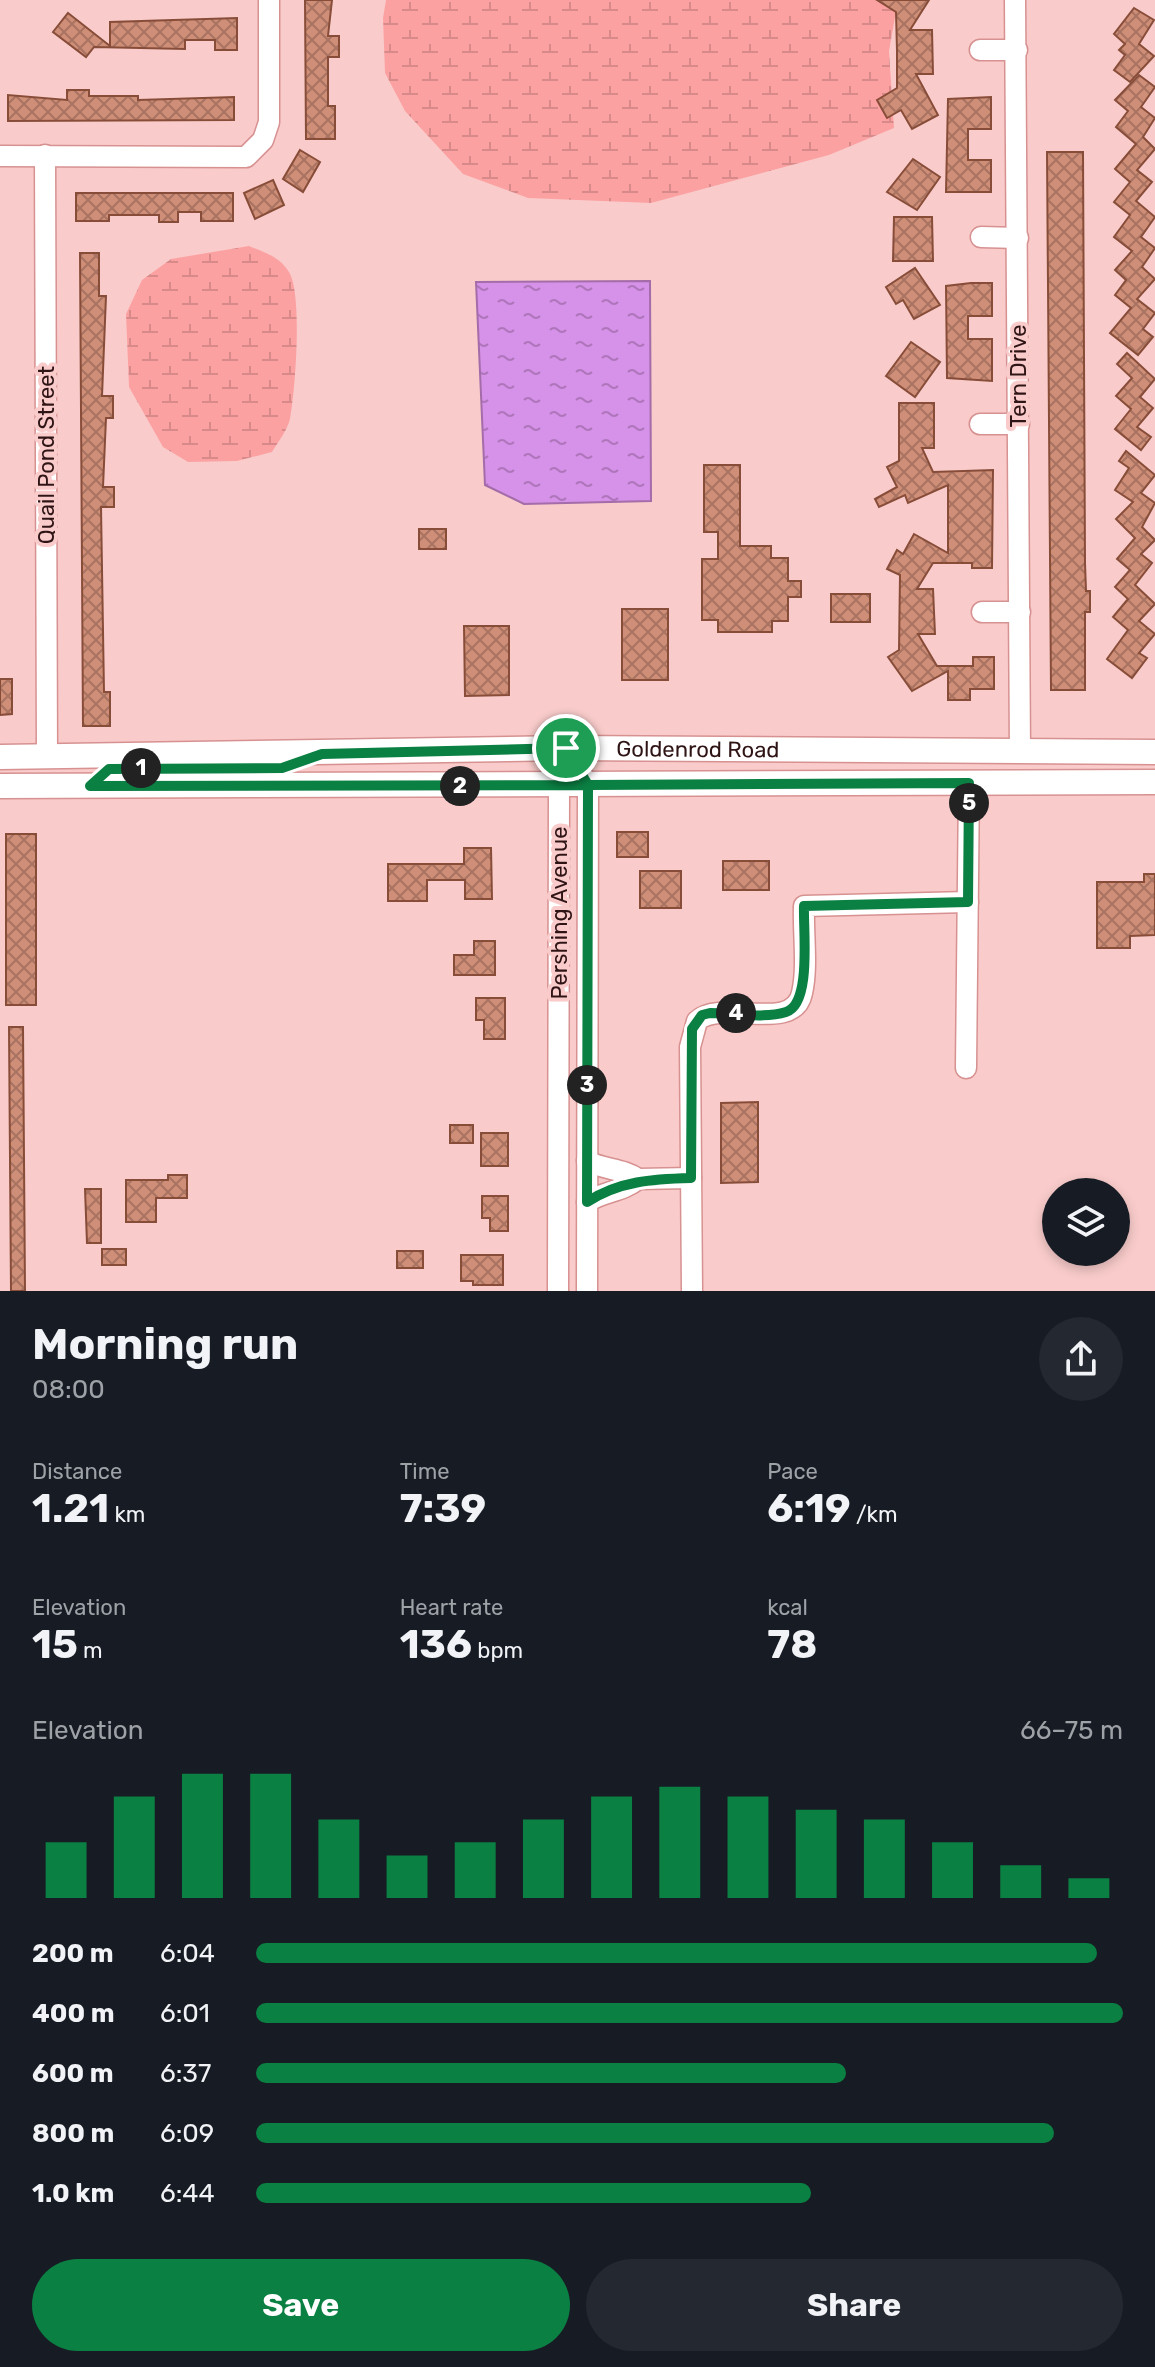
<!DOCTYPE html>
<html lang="en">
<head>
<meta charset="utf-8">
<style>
  :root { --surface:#171b24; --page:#242831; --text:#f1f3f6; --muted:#9ea1a6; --accent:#0b8043 }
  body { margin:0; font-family:Rubik,sans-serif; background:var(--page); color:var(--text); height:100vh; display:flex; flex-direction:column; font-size:30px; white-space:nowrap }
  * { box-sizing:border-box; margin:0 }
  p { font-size:26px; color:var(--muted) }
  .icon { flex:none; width:44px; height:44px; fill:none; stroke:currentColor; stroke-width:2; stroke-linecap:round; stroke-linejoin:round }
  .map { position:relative; height:1291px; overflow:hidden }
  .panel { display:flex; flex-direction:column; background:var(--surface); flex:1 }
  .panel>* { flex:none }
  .fabs { position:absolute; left:1042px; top:1178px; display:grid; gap:16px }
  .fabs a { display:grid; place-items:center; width:88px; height:88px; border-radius:50%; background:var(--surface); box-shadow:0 4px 12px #0003; font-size:40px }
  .pin { position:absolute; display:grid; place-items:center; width:68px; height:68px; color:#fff; margin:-34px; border:4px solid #fff; border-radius:50%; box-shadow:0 2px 8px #0007 }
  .km { position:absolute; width:40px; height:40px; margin:-20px; border-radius:50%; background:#222; color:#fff; font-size:22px; line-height:40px; text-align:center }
  .round { display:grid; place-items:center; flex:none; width:84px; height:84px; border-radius:42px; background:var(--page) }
  .overview { display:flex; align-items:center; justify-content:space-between; height:136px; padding:0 32px }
  h1 { font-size:44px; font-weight:700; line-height:60px }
  .figures { display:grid; grid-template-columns:repeat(3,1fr); gap:12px; height:136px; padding:8px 32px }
  .figures div { display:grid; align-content:center }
  .figures b { font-size:40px; font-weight:700 }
  .figures small { font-size:22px; font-weight:400 }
  .figures p { font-size:22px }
  .chart { height:224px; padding:16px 32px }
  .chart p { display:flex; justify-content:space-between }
  .chart svg { width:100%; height:144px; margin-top:8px; stroke:var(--accent); stroke-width:6 }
  .button { display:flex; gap:16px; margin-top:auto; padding:16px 32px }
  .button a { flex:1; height:92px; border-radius:48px; background:var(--accent); color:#fff; font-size:32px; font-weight:700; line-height:92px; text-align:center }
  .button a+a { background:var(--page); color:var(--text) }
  ul { padding:0 32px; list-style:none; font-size:26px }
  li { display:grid; grid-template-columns:128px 96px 1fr; align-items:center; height:60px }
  li i { height:20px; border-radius:10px; background:var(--accent) }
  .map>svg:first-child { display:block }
  .wetland { fill:url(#wetland-marsh) }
  .water { fill:url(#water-ripples); stroke:#a46ca9; stroke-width:2 }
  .building { fill:url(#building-cross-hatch); stroke:#884d39; stroke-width:2 }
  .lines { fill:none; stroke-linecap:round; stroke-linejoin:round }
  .minor-casing { stroke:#d79191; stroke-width:23 }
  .major-casing { stroke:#d79191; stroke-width:27 }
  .minor { stroke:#fff; stroke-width:20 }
  .major { stroke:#fff; stroke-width:24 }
  .route-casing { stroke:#fff; stroke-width:16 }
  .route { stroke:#0b8043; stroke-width:10 }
  .labels { text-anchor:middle; stroke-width:8; stroke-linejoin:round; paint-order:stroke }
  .street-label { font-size:22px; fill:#2f1415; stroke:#f9cccb }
</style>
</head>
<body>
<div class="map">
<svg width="1155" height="1291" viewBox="0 0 1155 1291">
  <defs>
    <pattern id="wetland-marsh" width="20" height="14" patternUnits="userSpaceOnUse" patternTransform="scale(2)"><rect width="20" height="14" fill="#fca1a2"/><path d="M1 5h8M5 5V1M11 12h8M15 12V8" fill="none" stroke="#d88a8b"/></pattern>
    <pattern id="water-ripples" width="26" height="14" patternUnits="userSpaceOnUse" patternTransform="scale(2)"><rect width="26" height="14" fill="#d691e8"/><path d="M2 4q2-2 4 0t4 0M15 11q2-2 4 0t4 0" fill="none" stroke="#ae75bb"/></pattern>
    <pattern id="building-cross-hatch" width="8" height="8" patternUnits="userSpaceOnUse" patternTransform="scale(2)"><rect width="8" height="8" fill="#cf8e78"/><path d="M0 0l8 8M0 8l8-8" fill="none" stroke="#a87361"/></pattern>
  </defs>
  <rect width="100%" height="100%" fill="#f9cccb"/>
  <g class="wetland">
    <polygon points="386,0 898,0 889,51 894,128 829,155 651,203 528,198 463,174 405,111 385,73 383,18"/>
    <path d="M249,246c15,6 31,11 40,26 14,23 6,120 1,147 -3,12 -12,23 -18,33l-35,9 -49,1 -25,-15 -34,-60 -3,-73 16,-34 29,-21z"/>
  </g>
  <polygon class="water" points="650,281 651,501 524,504 485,485 476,282"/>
  <g class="building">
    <polygon points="305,0 332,0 328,36 339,36 339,57 328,57 328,106 335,106 335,139 306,139"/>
    <polygon points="877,0 929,0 910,30 932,30 933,74 916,74 938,115 912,129 901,110 887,118 877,100 897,88 897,51 896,12"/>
    <polygon points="1134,8 1154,20 1139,44 1154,56 1130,82 1114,70 1125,55 1119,50 1125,44 1114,34"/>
    <polygon points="68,13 110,46 110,22 237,18 237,50 215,50 215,40 185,40 185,49 94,47 86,57 53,32"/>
    <polygon points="1139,75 1155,87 1141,107 1155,118 1143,137 1155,149 1137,170 1152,182 1136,201 1155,217 1141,237 1155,248 1142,267 1155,279 1137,299 1155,313 1143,329 1153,337 1138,355 1110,333 1131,308 1115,295 1126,280 1115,270 1132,251 1114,237 1130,215 1114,202 1130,182 1115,169 1136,144 1116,127 1128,111 1115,100"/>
    <polygon points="67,90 89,90 89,96 138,96 138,100 234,97 234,120 8,121 8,95 67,100"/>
    <polygon points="991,97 991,129 968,129 968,160 991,160 991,192 946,192 948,99"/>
    <polygon points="300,150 320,162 303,192 283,179"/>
    <polygon points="1047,152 1083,152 1085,563 1086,591 1090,591 1090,612 1085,612 1085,690 1051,690"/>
    <polygon points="913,159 940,177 917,210 887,192"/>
    <polygon points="273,180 284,205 255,219 244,193"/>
    <polygon points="76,193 233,193 233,221 201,221 201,212 178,212 178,222 159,222 159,215 109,215 109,221 76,221"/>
    <polygon points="894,217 932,217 933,261 893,261"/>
    <polygon points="80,253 99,253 99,296 106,296 102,396 113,396 113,418 106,418 103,487 114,487 114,507 101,507 104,692 110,692 110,726 83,726"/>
    <polygon points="915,268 940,305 914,319 903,300 896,304 886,287"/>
    <polygon points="971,283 992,283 992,316 968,316 968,339 992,339 992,381 947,378 946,286"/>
    <polygon points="911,342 940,362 915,397 886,376"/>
    <polygon points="1127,353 1155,379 1140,397 1153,408 1137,427 1151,437 1141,450 1115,429 1131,409 1116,396 1132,378 1117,364"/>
    <polygon points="899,403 934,403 934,448 922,448 933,472 993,470 992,568 972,568 972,563 933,563 917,589 933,589 935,634 918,634 937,666 973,666 973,657 994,657 994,689 970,689 970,700 948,700 948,671 912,691 888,657 899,650 900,575 887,569 897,550 903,554 914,534 948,553 948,485 908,503 905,495 879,507 875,499 897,487 887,467 899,461"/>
    <polygon points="1126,451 1155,475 1141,493 1155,503 1142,527 1155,540 1141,554 1152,563 1135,585 1155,604 1139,621 1155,634 1139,653 1147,658 1132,678 1107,659 1128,630 1113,617 1128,599 1115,587 1130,570 1117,559 1135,538 1116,519 1133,502 1115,490 1129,468 1119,461"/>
    <polygon points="704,465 740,465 740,546 771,546 771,558 788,558 788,581 801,581 801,597 788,597 788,621 772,621 772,632 718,632 718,620 702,620 702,559 718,559 718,532 704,532"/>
    <rect x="419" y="529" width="27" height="20"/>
    <rect x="831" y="594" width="39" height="28"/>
    <rect x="622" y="609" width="46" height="71"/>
    <polygon points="464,626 509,626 509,695 465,696"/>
    <polygon points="0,679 12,679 12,714 0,715"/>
    <rect x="617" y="832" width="31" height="25"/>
    <rect x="6" y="834" width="30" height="171"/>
    <polygon points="464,848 491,848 492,899 465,899 465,880 427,880 427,901 388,901 388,864 464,864"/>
    <rect x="723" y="861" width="46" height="29"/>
    <rect x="640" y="871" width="41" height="37"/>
    <polygon points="1144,874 1155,874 1155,935 1130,936 1130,948 1097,948 1097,882 1144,882"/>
    <polygon points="474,941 495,941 495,975 454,975 454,955 474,955"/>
    <polygon points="476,998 505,998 505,1039 484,1039 484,1020 476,1020"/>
    <polygon points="9,1027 23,1027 25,1291 11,1291"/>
    <polygon points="758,1102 758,1182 721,1183 721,1103"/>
    <rect x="450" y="1125" width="23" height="18"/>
    <rect x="481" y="1133" width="27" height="33"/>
    <polygon points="168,1175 187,1175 187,1198 156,1198 156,1222 126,1222 126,1180 168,1180"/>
    <polygon points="85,1189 101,1189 101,1243 87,1243"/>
    <polygon points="482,1196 508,1196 508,1231 490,1231 490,1218 482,1218"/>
    <rect x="102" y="1249" width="24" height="16"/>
    <rect x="397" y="1251" width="26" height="17"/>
    <polygon points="461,1255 503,1255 503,1285 473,1285 473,1281 461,1281"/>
  </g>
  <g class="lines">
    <defs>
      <g id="minor">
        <polyline points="1015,0 1020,751"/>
        <polyline points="980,50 1017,50"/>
        <polyline points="45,155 47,756"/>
        <polyline points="0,156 246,157 263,140 269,122 269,0"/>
        <polyline points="981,237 1018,238"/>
        <polyline points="980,424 1019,424"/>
        <polyline points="982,612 1020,612"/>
        <polyline points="566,748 588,785 587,1291"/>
        <polyline points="966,1068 969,783"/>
        <path d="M587,1161c17,9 36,7 51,18 -15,13 -34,12 -51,23"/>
        <polyline points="638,1179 691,1178"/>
        <polyline points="558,1291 559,786 566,748"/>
        <path d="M692,1291l-2,-244 7,-26c24,-23 97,13 105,-28 6,-26 1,-59 2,-87l164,-4"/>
      </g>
      <g id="major">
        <path id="s1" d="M0,757l566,-9 589,4"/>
        <polyline points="0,786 1155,782"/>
      </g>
    </defs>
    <use href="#minor" class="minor-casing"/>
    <use href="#major" class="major-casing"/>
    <use href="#minor" class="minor"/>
    <use href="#major" class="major"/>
  </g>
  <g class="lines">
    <defs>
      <path id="route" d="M566,748l-244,6 -40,14 -173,1 -19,17 498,-1 -1,417c32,-21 66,-23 104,-24l1,-149 10,-14 8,-2c23,0 54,6 76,-1 26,-8 17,-82 18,-106l164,-4 1,-119 -381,2 -22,-37"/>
    </defs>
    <use href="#route" class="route-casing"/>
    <use href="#route" class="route"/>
  </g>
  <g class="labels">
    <g class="street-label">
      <text transform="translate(1018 376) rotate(-90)" y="8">Tern Drive</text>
      <text transform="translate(46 455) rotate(-90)" y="8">Quail Pond Street</text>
      <text dy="8" stroke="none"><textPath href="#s1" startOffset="698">Goldenrod Road</textPath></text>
      <text transform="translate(559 913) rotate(-90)" y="8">Pershing Avenue</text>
    </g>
  </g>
</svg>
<div class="fabs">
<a><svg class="icon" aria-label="layers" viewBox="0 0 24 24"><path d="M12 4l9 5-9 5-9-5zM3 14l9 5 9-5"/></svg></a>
</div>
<div class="pin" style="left:566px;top:748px;background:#1e9e55"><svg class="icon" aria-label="arrive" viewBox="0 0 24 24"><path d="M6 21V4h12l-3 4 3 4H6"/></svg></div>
<b class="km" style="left:141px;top:768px">1</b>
<b class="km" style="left:460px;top:786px">2</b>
<b class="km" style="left:587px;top:1085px">3</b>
<b class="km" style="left:736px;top:1013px">4</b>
<b class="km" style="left:969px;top:803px">5</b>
</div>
<section class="panel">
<div class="overview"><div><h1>Morning run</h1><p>08:00</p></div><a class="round"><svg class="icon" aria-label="share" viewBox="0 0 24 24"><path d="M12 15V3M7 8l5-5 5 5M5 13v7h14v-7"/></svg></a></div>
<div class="figures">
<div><p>Distance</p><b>1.21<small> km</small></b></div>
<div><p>Time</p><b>7:39</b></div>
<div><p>Pace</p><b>6:19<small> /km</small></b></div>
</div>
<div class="figures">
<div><p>Elevation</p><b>15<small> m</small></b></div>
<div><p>Heart rate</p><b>136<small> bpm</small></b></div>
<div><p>kcal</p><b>78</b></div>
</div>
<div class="chart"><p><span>Elevation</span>66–75 m</p>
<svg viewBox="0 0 160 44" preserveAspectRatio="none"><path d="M5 44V27M15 44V13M25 44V6M35 44V6M45 44V20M55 44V31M65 44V27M75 44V20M85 44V13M95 44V10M105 44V13M115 44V17M125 44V20M135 44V27M145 44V34M155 44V38"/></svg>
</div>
<ul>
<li><b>200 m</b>6:04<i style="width:97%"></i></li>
<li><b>400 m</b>6:01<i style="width:100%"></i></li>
<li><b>600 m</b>6:37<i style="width:68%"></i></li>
<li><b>800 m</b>6:09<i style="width:92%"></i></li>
<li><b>1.0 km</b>6:44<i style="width:64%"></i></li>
</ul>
<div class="button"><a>Save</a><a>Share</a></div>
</section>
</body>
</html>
